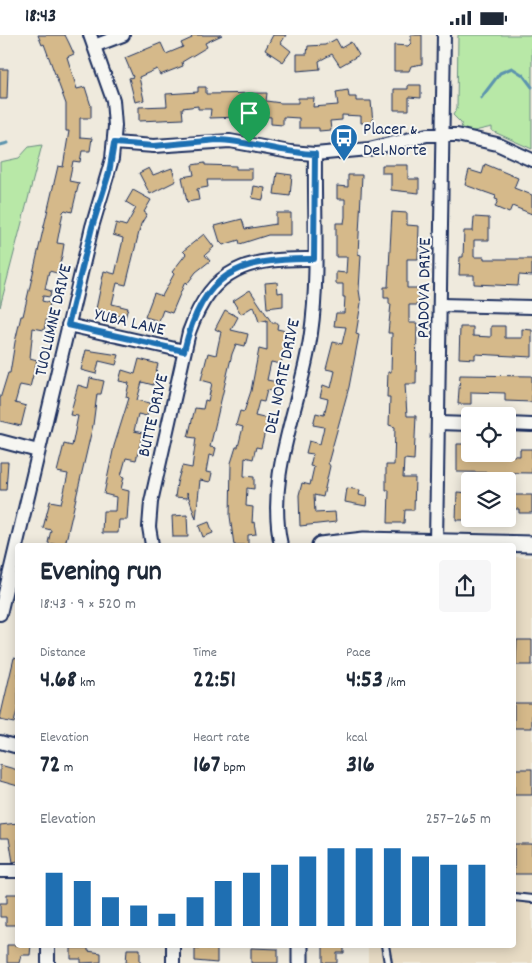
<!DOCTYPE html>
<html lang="en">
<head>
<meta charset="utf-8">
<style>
  :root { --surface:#fff; --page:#f6f6f7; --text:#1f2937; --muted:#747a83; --accent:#1f6fb2 }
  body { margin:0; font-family:Dekko,sans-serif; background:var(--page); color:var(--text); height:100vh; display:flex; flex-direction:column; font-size:19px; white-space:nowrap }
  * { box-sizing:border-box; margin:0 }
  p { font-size:16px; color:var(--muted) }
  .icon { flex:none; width:28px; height:28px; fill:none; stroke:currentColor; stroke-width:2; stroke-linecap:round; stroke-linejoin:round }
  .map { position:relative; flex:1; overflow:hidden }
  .side { position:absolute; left:15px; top:508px; width:501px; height:405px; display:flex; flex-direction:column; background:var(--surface); border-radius:5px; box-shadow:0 2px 12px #0003 }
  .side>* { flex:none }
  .fabs { position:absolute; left:461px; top:372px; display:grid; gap:10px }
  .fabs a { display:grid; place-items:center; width:55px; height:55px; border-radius:5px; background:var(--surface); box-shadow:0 2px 12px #0003; font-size:25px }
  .pin { position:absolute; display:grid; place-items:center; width:42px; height:42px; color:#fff; margin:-51px -21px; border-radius:50% 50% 50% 0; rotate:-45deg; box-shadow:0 0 5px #0007 }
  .pin .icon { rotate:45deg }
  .round { display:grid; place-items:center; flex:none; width:52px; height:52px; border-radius:5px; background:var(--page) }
  .overview { display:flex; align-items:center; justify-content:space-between; height:85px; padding:0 25px }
  h1 { font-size:28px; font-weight:700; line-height:38px }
  .metrics { display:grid; grid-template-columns:repeat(3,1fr); gap:8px; height:85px; padding:5px 25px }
  .metrics div { display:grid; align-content:center }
  .metrics b { font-size:25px; font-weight:700 }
  .metrics small { font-size:14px; font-weight:400 }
  .metrics p { font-size:14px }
  .chart { height:140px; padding:10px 25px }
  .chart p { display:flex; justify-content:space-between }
  .chart svg { width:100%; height:90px; margin-top:5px; stroke:var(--accent); stroke-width:6 }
  .status { display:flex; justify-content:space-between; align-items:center; height:35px; padding:0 25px; background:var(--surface); direction:ltr }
  .status svg { height:14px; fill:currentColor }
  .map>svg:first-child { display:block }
  .built { fill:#e7dbc4 }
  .green { fill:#b8e8a7; stroke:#6a8c82 }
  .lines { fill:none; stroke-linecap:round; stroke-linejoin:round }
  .stream { stroke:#5c94ae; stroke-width:3 }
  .building { fill:#d5b98a; stroke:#1b2f5e }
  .service-casing { stroke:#1b2f5e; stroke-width:10 }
  .minor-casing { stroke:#1b2f5e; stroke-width:16 }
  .tertiary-casing { stroke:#1b2f5e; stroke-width:19 }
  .service { stroke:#f6f6f2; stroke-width:6 }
  .minor { stroke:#f6f6f2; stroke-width:12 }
  .tertiary { stroke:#f6f6f2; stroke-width:15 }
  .route-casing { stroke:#fff; stroke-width:10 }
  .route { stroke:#1f6fb2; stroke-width:6 }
  .labels { text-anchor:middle; stroke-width:4; stroke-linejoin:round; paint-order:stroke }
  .poi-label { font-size:18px; fill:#1b2f5e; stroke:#f6f6f2; text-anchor:start }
  .street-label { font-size:18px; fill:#1b2f5e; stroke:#f6f6f2 }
</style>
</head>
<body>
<div class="status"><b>18:43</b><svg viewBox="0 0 49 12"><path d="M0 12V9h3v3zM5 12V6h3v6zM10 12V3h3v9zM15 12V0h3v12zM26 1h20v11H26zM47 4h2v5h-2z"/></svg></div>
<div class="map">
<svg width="532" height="928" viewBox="0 0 532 928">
  <rect width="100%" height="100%" fill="#efeadd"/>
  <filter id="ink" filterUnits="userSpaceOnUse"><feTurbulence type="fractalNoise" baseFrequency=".02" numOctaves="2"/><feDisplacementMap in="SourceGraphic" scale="10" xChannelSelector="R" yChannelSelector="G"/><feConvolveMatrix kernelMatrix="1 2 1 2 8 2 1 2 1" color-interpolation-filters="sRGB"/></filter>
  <g filter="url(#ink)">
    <polygon class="built" points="514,522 532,522 532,928 368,928 368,910 514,910"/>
    <g class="green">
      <polygon points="458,0 532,0 532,114 492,96 492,92 470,97 462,94 461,88 453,80 457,73"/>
      <polygon points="42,110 0,272 0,127 19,123 29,112"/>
    </g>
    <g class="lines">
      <g class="stream">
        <polyline points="481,63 500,38 512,33 523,40 532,52"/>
        <polyline points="0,110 8,108"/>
      </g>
    </g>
    <g class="building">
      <polygon points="38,0 65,0 69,8 74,19 67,22 77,54 85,52 91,71 91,83 80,83 80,102 92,103 90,116 82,116 80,127 73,126 69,146 79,148 76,160 72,177 65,175 63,177 57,208 64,209 62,221 57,238 49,236 45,254 51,256 50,262 43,261 42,266 50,268 44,295 33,293 30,323 37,325 30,352 20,350 15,368 26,371 21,391 0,386 0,364 8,338 10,338 15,307 21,281 23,281 58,131 63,132 69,96 66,96 66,69 44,9 42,10"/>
      <polygon points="190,0 222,0 205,8 207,12 182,27 183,31 160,40 157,34 139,42 144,65 135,67 129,43 133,42 125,23 161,8 166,19 183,12 181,8 192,3"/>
      <polygon points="273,0 286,0 281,8 291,16 283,27 265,15"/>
      <polygon points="411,0 422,0 422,29 411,31 409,36 394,36 394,10 408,11 411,8"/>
      <polygon points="336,4 341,13 351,7 359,20 340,31 332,19 319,26 320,34 297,36 297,19 307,19 308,11 325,10"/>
      <polygon points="0,34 8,34 7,64 0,64"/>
      <polygon points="408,50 421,50 421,63 409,62 409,75 394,75 394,54 408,54"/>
      <polygon points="198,52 206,52 206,59 267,58 266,66 281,68 298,68 298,63 314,63 313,72 338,70 336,57 348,55 349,62 356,62 356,66 371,66 373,88 361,88 361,81 342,80 342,85 330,86 331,95 319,96 319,93 299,93 299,83 283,82 283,90 271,89 271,82 259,81 259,73 240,72 240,82 210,83 211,74 198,74 198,71 182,73 183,84 139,86 139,72 167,71 166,59 198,57"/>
      <polygon points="205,128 205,130 236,131 236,134 252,134 252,145 207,145 208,152 197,154 199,165 187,167 182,142 194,140 192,130"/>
      <polygon points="485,129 518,143 514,153 532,160 532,179 512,171 509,178 495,172 498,165 495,164 496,161 465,150 469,135 482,139"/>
      <polygon points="382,130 408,130 408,144 419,144 419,158 391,155 391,138 382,138"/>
      <polygon points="149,133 153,140 172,133 176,146 150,159 139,138"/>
      <polygon points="277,138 292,140 290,161 274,159"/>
      <polygon points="348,140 362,140 358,219 361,220 359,255 361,268 356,299 359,300 349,352 328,428 330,431 323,462 314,460 315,478 335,477 336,487 300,491 299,460 302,448 310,450 314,432 310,431 313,419 306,418 309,406 320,409 324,392 313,390 316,378 324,380 328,364 320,362 323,350 331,353 335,336 326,334 333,307 342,309 346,292 334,291 336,278 344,278 345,262 343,262 343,249 336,249 336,237 346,238 347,222 336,222 336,188 344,188 345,182 345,164 337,164 337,151 348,152"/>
      <polygon points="254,151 265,153 263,165 252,163"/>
      <polygon points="133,155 151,165 144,177 147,179 141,189 126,250 117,248 112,269 128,273 125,283 96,274 104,236 115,239 122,209 123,203 113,200 116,188 126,191 136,173 126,167"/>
      <polygon points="392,177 407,178 407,190 419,191 418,224 407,224 407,253 418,253 418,270 409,270 409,288 417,288 416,349 405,349 407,381 416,381 414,425 404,424 403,443 415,443 414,475 405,475 404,488 388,488 389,455 386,455 386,430 394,430 395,392 389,390 390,362 387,362 388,337 391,337 392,298 388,298 391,269 389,269 389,263 384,263 384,252 388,252"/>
      <polygon points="276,178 291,178 291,200 268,200 240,209 239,205 223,210 220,207 215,191 242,184 245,194 276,189"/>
      <polygon points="474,182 489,183 489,205 474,205 474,222 484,222 484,224 532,224 532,241 519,240 518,251 474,249 474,240 459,240 460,222 463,222 464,196 473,196"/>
      <polygon points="204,199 214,212 205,220 210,226 196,237 187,249 185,247 172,278 163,275 159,286 145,282 154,258 162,261 174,239 172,237 186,219 183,216"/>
      <polygon points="277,247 278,258 283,257 283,271 267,273 265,248"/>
      <polygon points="250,255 272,288 278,288 277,294 286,296 286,304 281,329 271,327 267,345 277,347 275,357 267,355 264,367 259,366 255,381 268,384 261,413 256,412 253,424 245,422 244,441 254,442 254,454 247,453 246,471 253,472 252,488 254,487 256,499 248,500 248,510 234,510 230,481 231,428 236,412 238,412 243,392 236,390 240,376 244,377 251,356 259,314 267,316 267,285 259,287 254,271 241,279 233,266"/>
      <polygon points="225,275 238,282 231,295 248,299 245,311 236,309 232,319 210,412 216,413 214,421 209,420 206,437 212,438 210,447 200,445 196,484 187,457 187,463 175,462 177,448 182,431 192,433 196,403 188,402 195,373 203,374 205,365 208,366 212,348 201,345 208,318 216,320 221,297 215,294"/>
      <polygon points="491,291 505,291 505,303 522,303 522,294 532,295 532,322 475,319 475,324 459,323 460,292 473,292 473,301 491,302"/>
      <polygon points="86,315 119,320 116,330 99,326 96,339 81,335"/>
      <polygon points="139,324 158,329 153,350 142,347 137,365 150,368 147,381 138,379 134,396 143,398 136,425 126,423 121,441 124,442 121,454 129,456 127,485 119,485 118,498 102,498 103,476 115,476 116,462 104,459 114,411 129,363 126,362 129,348 119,346 122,335 135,339"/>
      <polygon points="460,340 532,341 532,367 505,366 505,358 471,357 471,369 458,369"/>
      <polygon points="90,343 104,346 101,359 97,359 93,390 65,510 58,510 48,508 51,495 43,493 50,466 61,468 64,457 68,439 57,437 64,409 72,411 78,381 70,380 78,350 88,353"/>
      <polygon points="457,409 470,409 470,419 473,419 520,421 520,414 532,414 532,438 457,437"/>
      <polygon points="0,427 8,427 6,455 0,455"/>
      <polygon points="347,453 360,455 359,460 367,462 366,471 345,467"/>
      <polygon points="457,457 470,458 469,485 456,485"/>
      <polygon points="508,460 532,460 532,478 519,478 519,474 508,474"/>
      <polygon points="187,480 188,502 173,502 172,481"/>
      <polygon points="209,487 213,498 203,502 199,491"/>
      <polygon points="517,605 532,605 532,630 516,630"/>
      <polygon points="14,623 18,624 18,671 14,688 0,685 0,683"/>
      <rect x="514" y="668" width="18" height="25"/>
      <polygon points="0,730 18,735 18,751 0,746"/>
      <rect x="514" y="734" width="18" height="26"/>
      <polygon points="18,788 18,826 13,827 9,803 0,803 0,790"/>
      <rect x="514" y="809" width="18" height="30"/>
      <polygon points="7,859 18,859 18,890 6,890 6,882 0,882 0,868 7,868"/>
      <polygon points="7,910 31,910 30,920 21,920 19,928 7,928"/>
      <polygon points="323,910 344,910 344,918 337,918 337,928 323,928"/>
      <polygon points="71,913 88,913 88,916 101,918 101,927 81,928 81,924 71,924"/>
      <polygon points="195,913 217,914 217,928 195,926"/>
      <polygon points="251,913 278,914 278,928 251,928"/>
      <polygon points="127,914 140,914 140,928 126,928"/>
    </g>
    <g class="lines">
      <defs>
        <g id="service">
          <polyline points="514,862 532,864"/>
          <polyline points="385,910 388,928"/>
        </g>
        <g id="minor">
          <polyline points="94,11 123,0"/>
          <polyline points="114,108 154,111 230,106 290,117 315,119 369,114 427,100 457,100 497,109 532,125"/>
          <polyline points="440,270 532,272"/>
          <polyline points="68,290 184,316"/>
          <polyline points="438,388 470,389"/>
          <polyline points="508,389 532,390"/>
          <polyline points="0,406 38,416"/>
          <polyline points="436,507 444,0"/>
          <path d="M152,510l-3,-18 2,-25 38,-170c24,-66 59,-74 125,-73"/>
          <path d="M281,510c-16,-72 21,-142 30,-212 8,-56 3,-123 4,-179"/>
          <polyline points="0,579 92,192 112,124 115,91 113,65 90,0"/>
          <polyline points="0,707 18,712"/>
          <polyline points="0,836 18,836"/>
          <polyline points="48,928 48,910"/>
          <polyline points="173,928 173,910"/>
        </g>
        <g id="tertiary">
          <polyline points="320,510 364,505 532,509"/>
          <polyline points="300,928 300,910"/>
        </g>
      </defs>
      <use href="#service" class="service-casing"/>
      <use href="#minor" class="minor-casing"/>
      <use href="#tertiary" class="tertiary-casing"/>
      <use href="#service" class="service"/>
      <use href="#minor" class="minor"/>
      <use href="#tertiary" class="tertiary"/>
    </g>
  </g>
  <g class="lines" filter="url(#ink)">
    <defs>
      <path id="route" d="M217,105c33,1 64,13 98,14l-1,105c-77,-1 -111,14 -130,92l-116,-26 24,-98 17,-54 5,-30 40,3z"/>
    </defs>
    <use href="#route" class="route-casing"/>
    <use href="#route" class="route"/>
  </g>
  <defs>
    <symbol id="bus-pin" viewBox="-11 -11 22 30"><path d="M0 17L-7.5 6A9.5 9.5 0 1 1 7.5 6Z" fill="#1f6fb2" stroke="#f6f6f2"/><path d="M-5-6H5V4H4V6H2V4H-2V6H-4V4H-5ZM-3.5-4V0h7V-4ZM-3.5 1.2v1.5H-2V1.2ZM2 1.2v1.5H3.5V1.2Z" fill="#fff"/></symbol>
  </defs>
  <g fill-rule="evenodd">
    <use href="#bus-pin" x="328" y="87" width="32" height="43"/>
  </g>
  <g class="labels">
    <g class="poi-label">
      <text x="363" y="99">Placer &amp;<tspan x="363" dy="21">Del Norte</tspan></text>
    </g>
    <g class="street-label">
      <text transform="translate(423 253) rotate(-89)" y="6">PADOVA DRIVE</text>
      <text transform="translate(52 285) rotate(-77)" y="6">TUOLUMNE DRIVE</text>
      <text transform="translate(130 286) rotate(13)" y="6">YUBA LANE</text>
      <text transform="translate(281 341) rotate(-78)" y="6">DEL NORTE DRIVE</text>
      <text transform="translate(152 380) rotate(-77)" y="6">BUTTE DRIVE</text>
    </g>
  </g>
</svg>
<div class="fabs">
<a><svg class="icon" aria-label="locate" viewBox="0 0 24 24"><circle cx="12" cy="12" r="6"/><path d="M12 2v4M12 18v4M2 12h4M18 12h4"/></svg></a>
<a><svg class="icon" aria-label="layers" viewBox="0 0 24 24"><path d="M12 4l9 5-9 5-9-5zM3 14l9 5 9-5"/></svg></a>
</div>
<div class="pin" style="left:249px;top:108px;background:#1e9e55"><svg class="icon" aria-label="arrive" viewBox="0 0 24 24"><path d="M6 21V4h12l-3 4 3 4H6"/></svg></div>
<section class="side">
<div class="overview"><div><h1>Evening run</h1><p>18:43 · 9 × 520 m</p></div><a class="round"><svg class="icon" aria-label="share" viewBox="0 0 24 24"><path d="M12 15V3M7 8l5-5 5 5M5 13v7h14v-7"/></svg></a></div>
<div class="metrics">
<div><p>Distance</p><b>4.68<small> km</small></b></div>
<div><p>Time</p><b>22:51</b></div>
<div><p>Pace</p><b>4:53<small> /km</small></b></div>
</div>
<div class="metrics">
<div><p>Elevation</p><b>72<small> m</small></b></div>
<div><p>Heart rate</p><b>167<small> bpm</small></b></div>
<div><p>kcal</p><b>316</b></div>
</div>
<div class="chart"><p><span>Elevation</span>257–265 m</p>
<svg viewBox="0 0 160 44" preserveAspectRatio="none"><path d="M5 44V18M15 44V22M25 44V30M35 44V34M45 44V38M55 44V30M65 44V22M75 44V18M85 44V14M95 44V10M105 44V6M115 44V6M125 44V6M135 44V10M145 44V14M155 44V14"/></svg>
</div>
</section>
</div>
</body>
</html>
